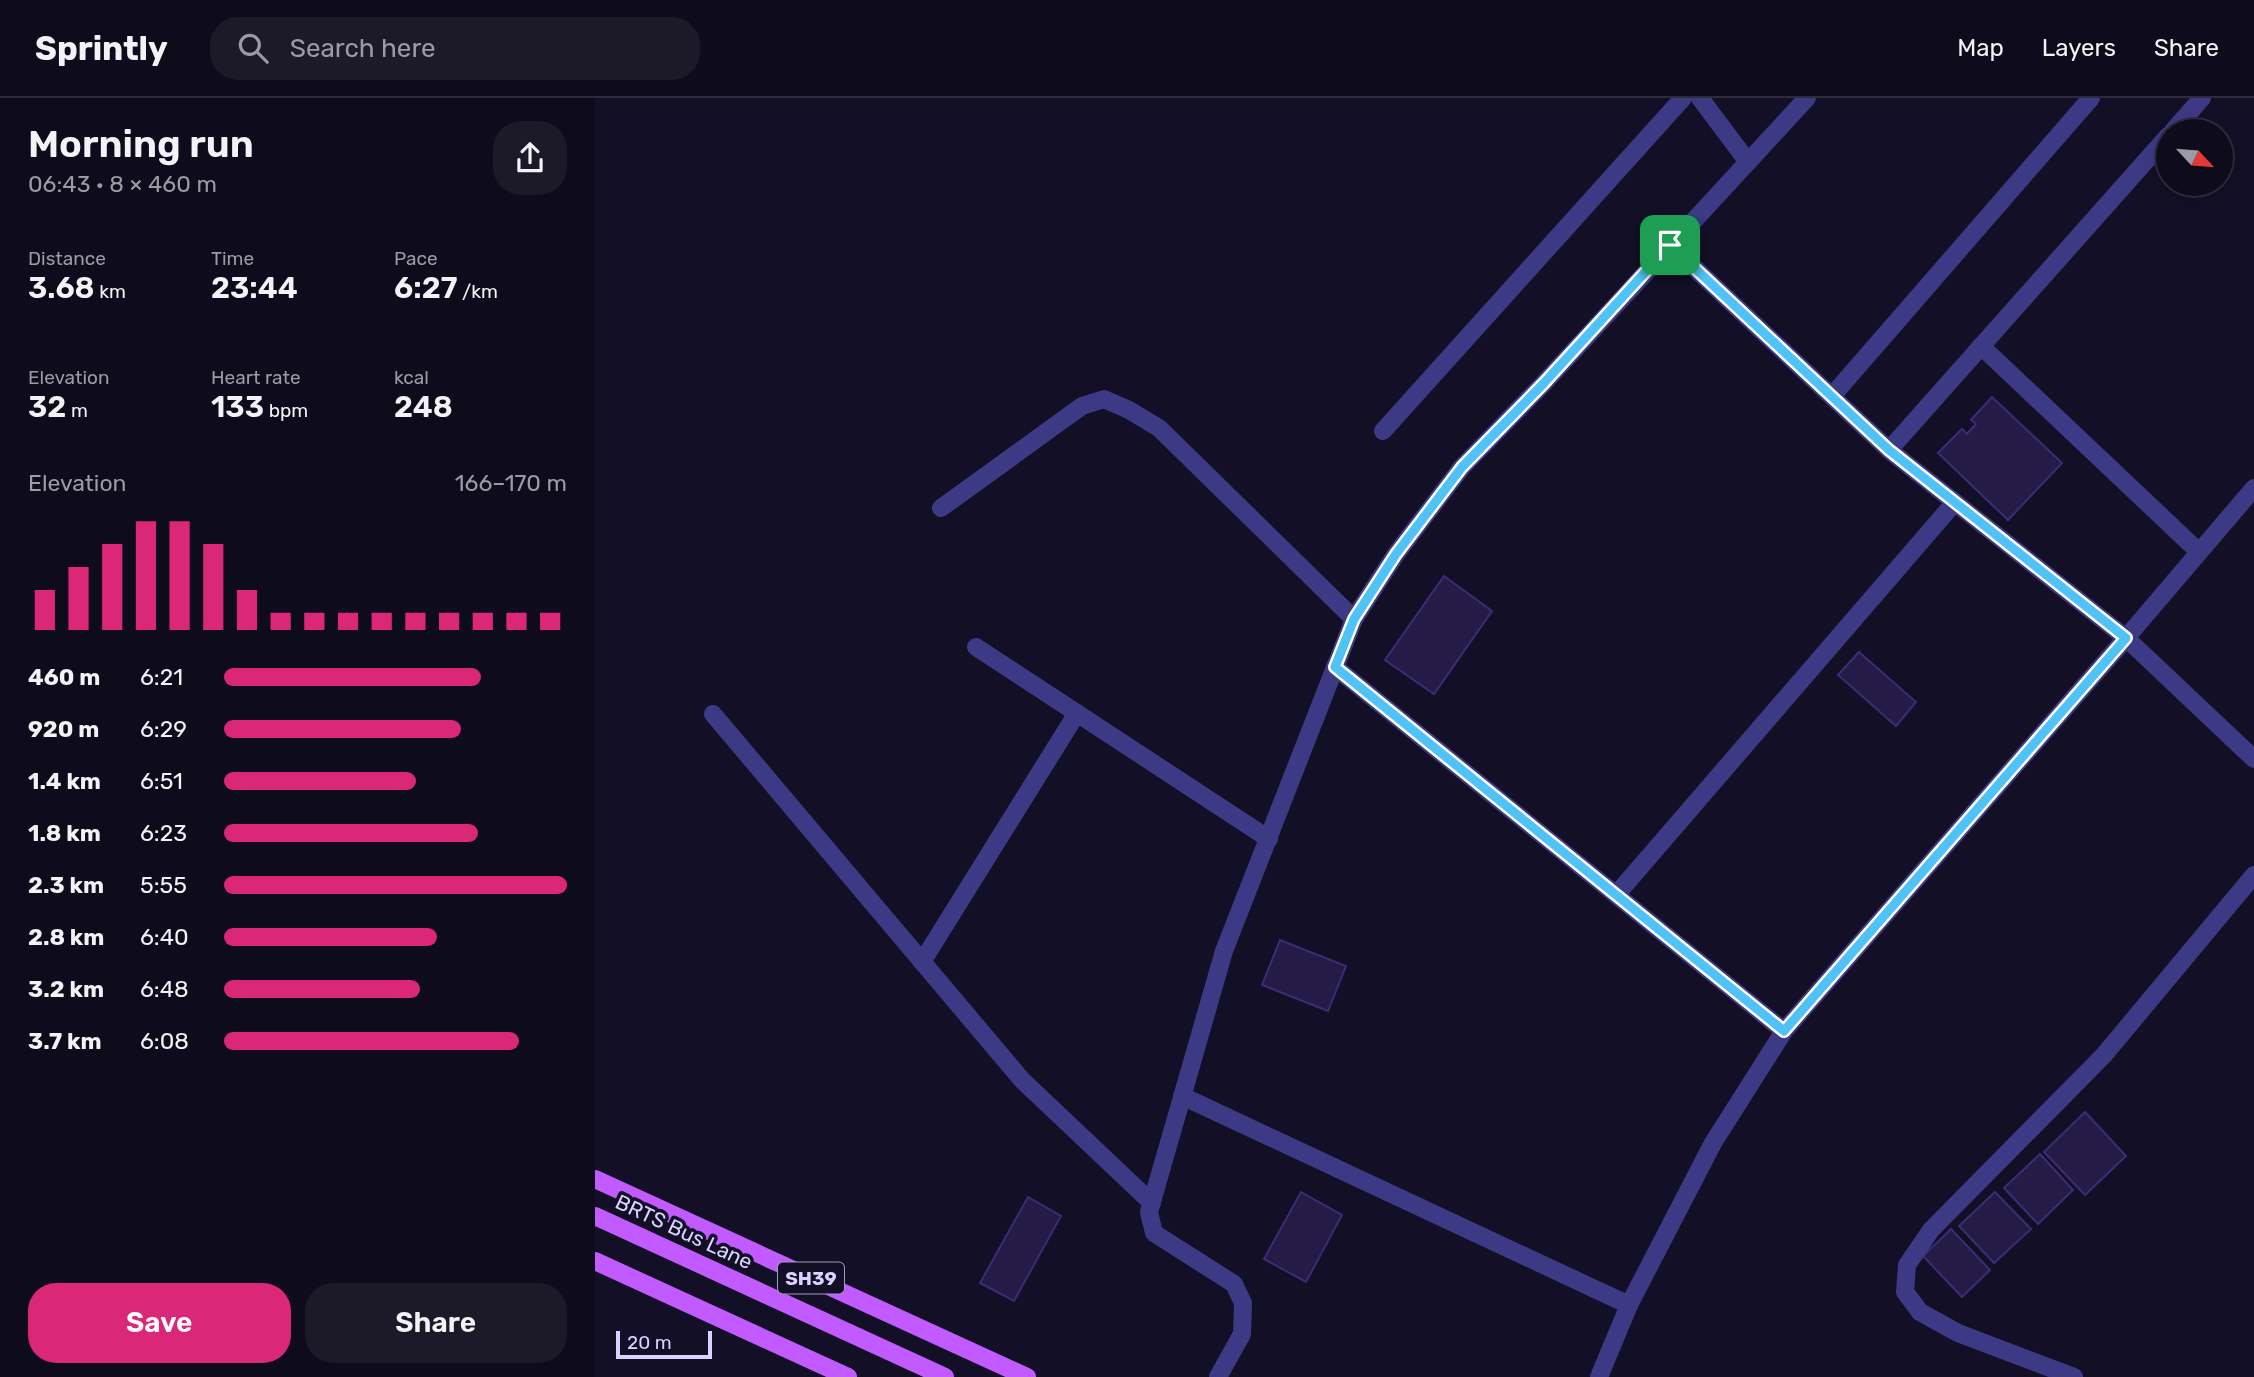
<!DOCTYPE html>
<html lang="en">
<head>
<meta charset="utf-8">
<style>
  :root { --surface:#0e0b1c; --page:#1c1929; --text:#f1f3f6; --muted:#9b9ba3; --line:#2e2b3b; --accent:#db2777 }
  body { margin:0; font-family:Rubik,sans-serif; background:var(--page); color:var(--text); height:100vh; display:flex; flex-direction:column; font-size:26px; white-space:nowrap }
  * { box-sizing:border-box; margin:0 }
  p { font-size:23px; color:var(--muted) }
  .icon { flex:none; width:38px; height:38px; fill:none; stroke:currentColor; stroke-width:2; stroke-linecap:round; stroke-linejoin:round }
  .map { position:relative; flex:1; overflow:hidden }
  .details { display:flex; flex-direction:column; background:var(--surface); width:595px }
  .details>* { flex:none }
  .needle { width:46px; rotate:116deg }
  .buttons { position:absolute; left:1561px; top:21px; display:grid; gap:14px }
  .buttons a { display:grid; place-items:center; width:77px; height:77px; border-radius:50%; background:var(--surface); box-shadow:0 7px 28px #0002,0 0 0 2px var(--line); font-size:35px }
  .scale { position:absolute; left:21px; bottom:18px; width:96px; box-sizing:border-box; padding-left:7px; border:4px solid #d9d4ff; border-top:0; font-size:19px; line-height:24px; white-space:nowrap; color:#d9d4ff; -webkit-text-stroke:5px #130f26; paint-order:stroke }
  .pin { position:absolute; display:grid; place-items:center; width:60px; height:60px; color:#fff; margin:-30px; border-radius:14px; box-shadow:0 4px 10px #0006 }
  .round { display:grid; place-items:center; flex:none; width:74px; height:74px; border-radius:28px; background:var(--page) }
  .overview { display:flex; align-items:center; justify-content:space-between; height:119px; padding:0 28px }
  h1 { font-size:38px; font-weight:600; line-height:52px }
  .metrics { display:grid; grid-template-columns:repeat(3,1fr); gap:10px; height:119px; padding:7px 28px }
  .metrics div { display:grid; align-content:center }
  .metrics b { font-size:30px; font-weight:600 }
  .metrics small { font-size:19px; font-weight:400 }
  .metrics p { font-size:19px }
  .chart { height:196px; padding:14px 28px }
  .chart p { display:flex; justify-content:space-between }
  .chart svg { width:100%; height:126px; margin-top:7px; stroke:var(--accent); stroke-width:6 }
  .button { display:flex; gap:14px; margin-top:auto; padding:14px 28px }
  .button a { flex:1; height:80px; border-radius:28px; background:var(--accent); color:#fff; font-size:28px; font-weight:600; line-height:80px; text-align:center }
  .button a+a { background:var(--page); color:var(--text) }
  ul { padding:0 28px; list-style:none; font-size:23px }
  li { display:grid; grid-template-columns:112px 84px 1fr; align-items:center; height:52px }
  li i { height:18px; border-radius:9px; background:var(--accent) }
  header { display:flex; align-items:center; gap:42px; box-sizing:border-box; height:98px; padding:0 35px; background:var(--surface); border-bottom:2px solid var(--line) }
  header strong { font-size:33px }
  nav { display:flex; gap:38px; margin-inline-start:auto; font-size:24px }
  .search { width:490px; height:63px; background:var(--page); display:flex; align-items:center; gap:18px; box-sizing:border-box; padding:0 24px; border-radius:28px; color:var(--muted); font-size:26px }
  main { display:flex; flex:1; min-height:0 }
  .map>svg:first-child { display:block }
  .building { fill:#241b47; stroke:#3b2d73; stroke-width:2 }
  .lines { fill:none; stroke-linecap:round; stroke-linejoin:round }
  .minor { stroke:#3d3a85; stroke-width:18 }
  .primary { stroke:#c25bff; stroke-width:18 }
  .route-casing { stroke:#fff; stroke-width:14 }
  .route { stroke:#4fc3f7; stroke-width:9 }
  .labels { text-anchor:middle; stroke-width:7; stroke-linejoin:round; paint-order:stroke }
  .shield { fill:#130f26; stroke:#9e99be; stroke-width:2 }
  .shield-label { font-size:19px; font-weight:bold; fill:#d9d4ff }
  .street-label { font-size:21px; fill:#d9d4ff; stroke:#130f26 }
</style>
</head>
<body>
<header>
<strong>Sprintly</strong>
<div class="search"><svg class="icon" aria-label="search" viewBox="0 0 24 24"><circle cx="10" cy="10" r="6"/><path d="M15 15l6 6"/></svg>Search here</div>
<nav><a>Map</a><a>Layers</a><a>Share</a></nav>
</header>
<main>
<section class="details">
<div class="overview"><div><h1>Morning run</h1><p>06:43 · 8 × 460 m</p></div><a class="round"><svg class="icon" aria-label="share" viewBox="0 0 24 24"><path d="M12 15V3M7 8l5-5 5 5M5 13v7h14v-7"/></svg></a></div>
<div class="metrics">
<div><p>Distance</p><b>3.68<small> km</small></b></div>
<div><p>Time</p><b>23:44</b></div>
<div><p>Pace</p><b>6:27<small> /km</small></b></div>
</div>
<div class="metrics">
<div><p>Elevation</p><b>32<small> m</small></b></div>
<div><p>Heart rate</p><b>133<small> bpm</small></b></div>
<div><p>kcal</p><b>248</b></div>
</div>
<div class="chart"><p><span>Elevation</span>166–170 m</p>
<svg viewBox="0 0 160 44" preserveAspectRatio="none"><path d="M5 44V30M15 44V22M25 44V14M35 44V6M45 44V6M55 44V14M65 44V30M75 44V38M85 44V38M95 44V38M105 44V38M115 44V38M125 44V38M135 44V38M145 44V38M155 44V38"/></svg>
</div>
<ul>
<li><b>460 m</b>6:21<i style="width:75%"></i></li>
<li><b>920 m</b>6:29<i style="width:69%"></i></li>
<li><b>1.4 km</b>6:51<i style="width:56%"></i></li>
<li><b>1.8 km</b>6:23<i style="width:74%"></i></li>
<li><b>2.3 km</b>5:55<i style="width:100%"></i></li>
<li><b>2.8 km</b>6:40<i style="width:62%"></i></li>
<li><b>3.2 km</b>6:48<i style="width:57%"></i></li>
<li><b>3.7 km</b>6:08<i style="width:86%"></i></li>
</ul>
<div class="button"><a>Save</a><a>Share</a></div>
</section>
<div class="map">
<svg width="1659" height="1279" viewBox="0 0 1659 1279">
  <rect width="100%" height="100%" fill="#130f26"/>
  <g class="building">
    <polygon points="1397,299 1467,365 1413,422 1343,355 1367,331 1372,336 1381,326 1376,322"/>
    <polygon points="849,478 897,513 839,596 790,562"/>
    <polygon points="1264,554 1321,604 1301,628 1243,577"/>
    <polygon points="685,842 751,868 733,913 667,887"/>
    <polygon points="1490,1014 1531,1058 1490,1097 1449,1054"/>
    <polygon points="1445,1056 1478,1092 1443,1126 1409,1090"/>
    <polygon points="706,1094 747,1117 711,1184 669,1161"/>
    <polygon points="1400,1094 1436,1131 1399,1165 1364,1128"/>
    <polygon points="433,1099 466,1118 419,1203 385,1185"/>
    <polygon points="1356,1131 1395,1172 1367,1199 1328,1158"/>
  </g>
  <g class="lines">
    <g class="minor">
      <polyline points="1105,0 1153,64"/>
      <polyline points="1578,33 1607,0"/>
      <polyline points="1075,147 1294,352 1531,540 1659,390"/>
      <polyline points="1386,248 1604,454"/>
      <polyline points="1237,298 1496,0"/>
      <polyline points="788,333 1088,0"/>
      <polyline points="1294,352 1573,38"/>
      <polyline points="346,410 487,308 509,301 534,312 564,330 759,521"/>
      <polyline points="381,549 674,741"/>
      <polyline points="740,569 1189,933"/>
      <polyline points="118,616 427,982 557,1105"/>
      <polyline points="1021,797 1360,404"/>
      <polyline points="327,864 482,615"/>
      <polyline points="587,998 1034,1207"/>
      <polyline points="623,1279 647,1236 648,1205 639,1186 559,1135 554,1114 629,853 759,521 801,456 867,369 949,285 1212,0"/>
      <polyline points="1004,1279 1034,1207 1118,1045 1189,933 1531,540 1659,661"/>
      <polyline points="1479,1279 1363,1235 1325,1214 1310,1194 1312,1167 1336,1132 1509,957 1659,777"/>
    </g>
    <g class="primary">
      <polyline points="0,1081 432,1279"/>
      <polyline points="0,1118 350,1279"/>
      <polyline points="0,1163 253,1279"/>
    </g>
  </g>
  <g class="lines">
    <defs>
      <polygon id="route" points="1075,147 1294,352 1531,540 1189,933 740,569 759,521 801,456 867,369 949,285"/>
    </defs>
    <use href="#route" class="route-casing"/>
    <use href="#route" class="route"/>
  </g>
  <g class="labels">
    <rect class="shield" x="183" y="1164.5" width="66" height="31" rx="5"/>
    <g class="shield-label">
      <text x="216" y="1187">SH39</text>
    </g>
    <g class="street-label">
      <text transform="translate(89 1134) rotate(25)" y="7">BRTS Bus Lane</text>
    </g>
  </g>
</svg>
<div class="buttons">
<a><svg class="needle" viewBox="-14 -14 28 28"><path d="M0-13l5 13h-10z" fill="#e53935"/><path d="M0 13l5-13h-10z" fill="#9b9ba3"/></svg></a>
</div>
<div class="scale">20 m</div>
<div class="pin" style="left:1075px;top:147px;background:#1e9e55"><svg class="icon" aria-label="arrive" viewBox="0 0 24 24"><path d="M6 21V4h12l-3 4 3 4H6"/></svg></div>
</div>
</main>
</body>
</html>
